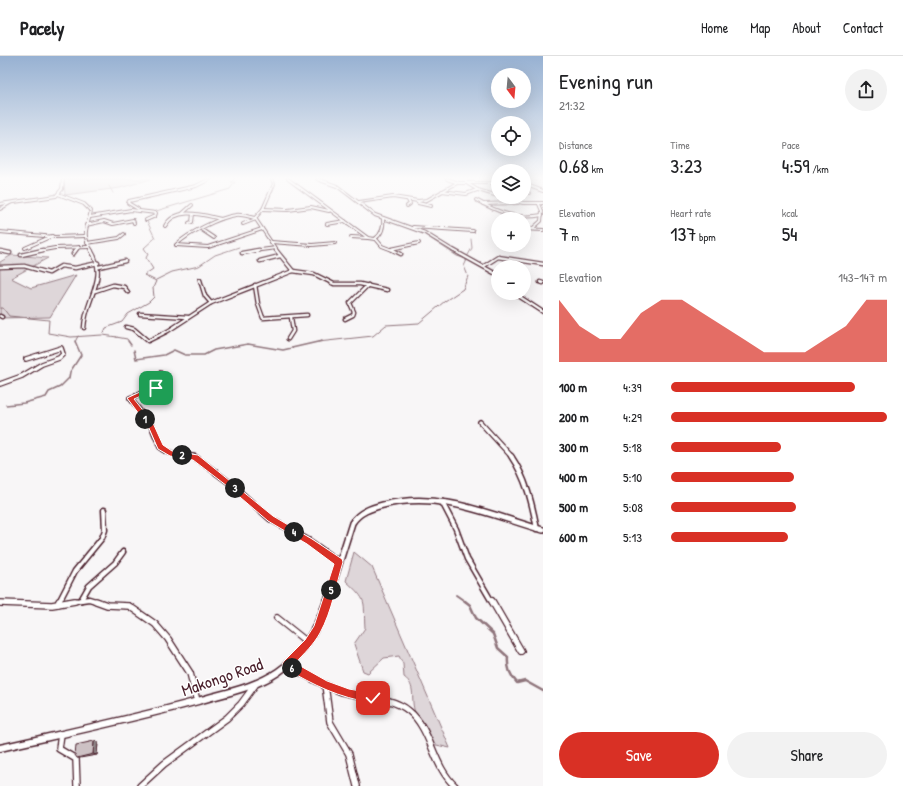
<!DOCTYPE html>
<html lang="en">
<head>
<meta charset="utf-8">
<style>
  :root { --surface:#fff; --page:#f2f2f2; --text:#202124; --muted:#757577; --line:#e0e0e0; --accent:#d93025 }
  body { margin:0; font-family:"Patrick Hand",sans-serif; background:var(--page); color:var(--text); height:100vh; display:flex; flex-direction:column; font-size:15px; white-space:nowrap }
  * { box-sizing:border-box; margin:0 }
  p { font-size:13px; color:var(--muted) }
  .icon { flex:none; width:22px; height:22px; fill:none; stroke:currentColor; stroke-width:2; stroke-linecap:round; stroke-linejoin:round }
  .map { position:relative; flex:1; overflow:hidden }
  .details { display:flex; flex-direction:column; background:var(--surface); width:360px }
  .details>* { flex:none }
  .needle { width:26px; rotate:164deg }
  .buttons { position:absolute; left:491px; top:12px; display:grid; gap:8px }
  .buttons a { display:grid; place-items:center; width:40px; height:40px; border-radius:50%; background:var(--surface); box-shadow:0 4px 16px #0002; font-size:20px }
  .pin { position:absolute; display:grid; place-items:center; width:34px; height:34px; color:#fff; margin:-17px; border-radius:8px; box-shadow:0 2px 6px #0006 }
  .km { position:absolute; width:20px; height:20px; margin:-10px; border-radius:50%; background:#222; color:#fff; font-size:11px; line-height:20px; text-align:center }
  .round { display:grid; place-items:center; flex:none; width:42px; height:42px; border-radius:21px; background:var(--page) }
  .overview { display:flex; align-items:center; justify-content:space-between; height:68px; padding:0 16px }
  h1 { font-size:22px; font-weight:600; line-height:30px }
  .figures { display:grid; grid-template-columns:repeat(3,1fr); gap:6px; height:68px; padding:4px 16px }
  .figures div { display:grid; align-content:center }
  .figures b { font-size:20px; font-weight:600 }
  .figures small { font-size:11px; font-weight:400 }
  .figures p { font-size:11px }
  .chart { height:112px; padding:8px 16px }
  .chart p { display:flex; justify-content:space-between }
  .chart svg { width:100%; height:72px; margin-top:4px; fill:var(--accent); opacity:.7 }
  .cta { display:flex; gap:8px; margin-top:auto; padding:8px 16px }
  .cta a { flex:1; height:46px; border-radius:24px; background:var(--accent); color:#fff; font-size:16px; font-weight:600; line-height:46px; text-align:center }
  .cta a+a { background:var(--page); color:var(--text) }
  ul { padding:0 16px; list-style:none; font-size:13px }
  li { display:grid; grid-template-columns:64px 48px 1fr; align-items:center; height:30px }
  li i { height:10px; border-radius:5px; background:var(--accent) }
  header { display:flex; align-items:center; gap:24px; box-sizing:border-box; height:56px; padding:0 20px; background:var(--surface); border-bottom:1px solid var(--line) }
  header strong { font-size:19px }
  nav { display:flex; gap:22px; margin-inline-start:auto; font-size:14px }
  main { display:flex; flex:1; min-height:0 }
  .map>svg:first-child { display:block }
  .green { fill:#ded6d9; stroke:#947a82 }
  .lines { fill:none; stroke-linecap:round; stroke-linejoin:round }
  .stream-far3 { stroke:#8f747b; stroke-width:1 }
  .stream-far2 { stroke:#8f747b; stroke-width:1.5 }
  .stream-far1 { stroke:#8f747b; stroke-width:2 }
  .stream { stroke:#8f747b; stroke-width:2.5 }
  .minor-far4-casing { stroke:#4a1f2b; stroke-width:4 }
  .minor-far3-casing { stroke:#4a1f2b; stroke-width:5 }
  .minor-far2-casing { stroke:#4a1f2b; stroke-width:6 }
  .minor-far1-casing { stroke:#4a1f2b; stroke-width:7 }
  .minor-casing { stroke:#4a1f2b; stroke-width:8 }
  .tertiary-far1-casing { stroke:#4a1f2b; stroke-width:8 }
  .tertiary-casing { stroke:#4a1f2b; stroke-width:9 }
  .minor-far4 { stroke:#fff; stroke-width:2 }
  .minor-far3 { stroke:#fff; stroke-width:2.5 }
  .minor-far2 { stroke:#fff; stroke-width:3.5 }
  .minor-far1 { stroke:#fff; stroke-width:4 }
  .minor { stroke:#fff; stroke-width:5.5 }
  .tertiary-far1 { stroke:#fff; stroke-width:5 }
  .tertiary { stroke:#fff; stroke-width:6 }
  .wall { fill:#b0a6a9; stroke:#4a1f2b }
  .shaded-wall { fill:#908789; stroke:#4a1f2b }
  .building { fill:#cdc1c4; stroke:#4a1f2b }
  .route { fill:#d93025; stroke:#fff }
  .labels { text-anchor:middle; stroke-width:3; stroke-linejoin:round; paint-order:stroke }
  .near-street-label { font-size:17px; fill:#4a1f2b; stroke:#fff }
</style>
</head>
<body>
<header>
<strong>Pacely</strong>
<nav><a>Home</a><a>Map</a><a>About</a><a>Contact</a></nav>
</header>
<main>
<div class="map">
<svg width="543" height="730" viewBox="0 0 543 730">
  <rect width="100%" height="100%" fill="#f8f6f7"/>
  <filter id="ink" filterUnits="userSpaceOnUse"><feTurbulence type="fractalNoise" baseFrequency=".025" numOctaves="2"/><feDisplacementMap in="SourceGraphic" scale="8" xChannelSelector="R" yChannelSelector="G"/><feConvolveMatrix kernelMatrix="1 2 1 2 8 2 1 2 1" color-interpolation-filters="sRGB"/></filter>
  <g filter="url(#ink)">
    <g class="green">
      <polygon points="64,123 151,123 120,132 65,139"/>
      <polygon points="12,199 48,202 11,222 31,232 76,219 50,261 0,262 0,206"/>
      <path d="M354,496l18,15 78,181 -18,-4c-5,-11 -12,-21 -17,-32 -5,-12 2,-26 -11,-35l-1,-13 -4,-8 -15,2 -16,15 -5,-2 -9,-27 11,-16c-2,-28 4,-26 -19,-47z"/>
    </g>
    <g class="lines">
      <g class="stream-far3">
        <polyline points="109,130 113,137"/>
        <polyline points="422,177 457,200 466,203 466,205"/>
        <polyline points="467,201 472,192 471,183"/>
        <polyline points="156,224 172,216 199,210 215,199 239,191"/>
        <polyline points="0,252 3,252 9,260 49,264 48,277 71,281 102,279"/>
        <polyline points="116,281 127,283 129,286"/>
        <polyline points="117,281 103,279 106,272 122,266 128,258 149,246 154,241 153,232 156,225 144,219 153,213 146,202 148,198 144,192 155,182 147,165 155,162 156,155 230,133 235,126 231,126 234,123"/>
        <polyline points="75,286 78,280"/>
        <polyline points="318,286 373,280 386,269 419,267 445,245 463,233 468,220 464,210 467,204"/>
      </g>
      <g class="stream-far2">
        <polyline points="128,285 131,289"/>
        <polyline points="134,294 136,303 164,299 174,294 185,299 204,299 214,294 248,288 283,294 322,285"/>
        <polyline points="6,349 24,347 46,341 49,336 60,331 69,322 70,316 81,299 75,285"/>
      </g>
      <polyline class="stream-far1" points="456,539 466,546"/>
      <path class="stream" d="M465,545l5,4 6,13 17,16 5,14 10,9c-1,11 2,18 9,26l8,-2 18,10"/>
      <defs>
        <g id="minor-far4">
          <polyline points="272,123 274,128 263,153 255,162 277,195"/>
          <path d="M288,123l80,59 7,1c7,-5 9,-13 8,-21"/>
          <polyline points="317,123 337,130 375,159 425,177 454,195"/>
          <polyline points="447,123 459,127 498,127"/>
          <polyline points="468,128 478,134 498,140"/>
          <polyline points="524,128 543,135"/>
          <polyline points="524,133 529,137"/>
          <polyline points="442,135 466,138 477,134"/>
          <path d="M58,138l26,10 7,7c-4,18 -10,23 1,40"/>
          <polyline points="500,141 523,147 543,147"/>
          <path d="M476,144c21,12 41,20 66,15"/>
          <polyline points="359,146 393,141 418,145 427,144 457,127"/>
          <polyline points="418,147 431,150"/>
          <polyline points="0,148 56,140 62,133 63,123"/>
          <polyline points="483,148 518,147"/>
          <polyline points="407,150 410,148 408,144"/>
          <polyline points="0,153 10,147"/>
          <polyline points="138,153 128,147 129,145 196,130 210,123"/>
          <polyline points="263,153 288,154 311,151 329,155"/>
          <polyline points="182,158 192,149"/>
          <polyline points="90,161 131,154 156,157 155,160 146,164"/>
          <path d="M255,162c-6,-1 -13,-4 -19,-3 -16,2 -48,18 -60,30l32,2 54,-18"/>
          <polyline points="189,167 192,166 193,158"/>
          <polyline points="243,168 256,163"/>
          <polyline points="327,168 345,165"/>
          <polyline points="86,169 104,165 113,168 133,164 134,167"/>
          <path d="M165,170c11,-20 38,-11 56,-7"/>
          <polyline points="413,171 473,175"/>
          <polyline points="524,173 543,174"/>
          <polyline points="532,173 541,165 542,155 539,148"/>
          <polyline points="202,174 214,182"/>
          <polyline points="0,176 55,181 85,180"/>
          <polyline points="351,181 368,182"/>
          <polyline points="376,183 382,190 395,195"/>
          <polyline points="271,186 312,189 335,187"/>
          <polyline points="87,187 119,182 124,178"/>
          <polyline points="25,192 52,180"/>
          <polyline points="391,193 419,187"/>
          <polyline points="0,195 2,195"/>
          <polyline points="38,195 55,192 89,191"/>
          <polyline points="75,195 79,191"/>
          <polyline points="253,195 276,192"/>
        </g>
        <g id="minor-far3">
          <polyline points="393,194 401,198"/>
          <polyline points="453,194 498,219"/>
          <polyline points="0,195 10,197"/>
          <polyline points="242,197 259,194"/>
          <polyline points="73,198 76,194"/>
          <polyline points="21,199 43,194"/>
          <polyline points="260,205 280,200"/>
          <polyline points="484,210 498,201 543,208"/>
          <polyline points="0,211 24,210 49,217 61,210 75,212 98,207"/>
          <polyline points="99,211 125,205"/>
          <polyline points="293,215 314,218 334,228 360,228 387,234"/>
          <polyline points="200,224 205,240 211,247"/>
          <polyline points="540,226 543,227"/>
          <polyline points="255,229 258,248 263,262 307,259"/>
          <polyline points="95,235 113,229 124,231 128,236"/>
          <polyline points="514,237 543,256"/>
          <polyline points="140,258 188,261"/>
          <polyline points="0,260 2,261"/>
          <polyline points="345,263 353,259 354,256 350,247 368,229"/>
          <polyline points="126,271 134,273 148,285 168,275 211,247 293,215 276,194"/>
          <path d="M84,272c1,-30 25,-49 7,-78"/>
          <polyline points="288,283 293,275 291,261"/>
        </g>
        <g id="minor-far2">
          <polyline points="160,317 162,327 159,330 130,342 151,369 160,391 167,396 195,401"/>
          <polyline points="0,328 22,320 42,308 59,302 63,298 61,292 26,303"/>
          <polyline points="480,366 512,401"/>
        </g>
        <g id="minor-far1">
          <polyline points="189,400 195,401 230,427 270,463 310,485 339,506"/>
          <path d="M511,400c15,22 21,47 26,73"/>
          <polyline points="442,446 456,473 467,503 492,546"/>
          <polyline points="81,544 89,530 115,507 123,496"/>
          <polyline points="59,546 75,515 102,482 105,474 104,454"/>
          <polyline points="68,546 89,543 99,546"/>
        </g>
        <g id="minor">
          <polyline points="96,545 107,549 129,550 155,568 168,583 190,617 197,645"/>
          <polyline points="492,545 521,595"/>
          <polyline points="0,547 52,549 75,545"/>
          <polyline points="58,548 59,545"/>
          <polyline points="277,562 307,586"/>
          <path d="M287,608c17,11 35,21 55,28 21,6 49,4 67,19 23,19 23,54 46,75"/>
          <polyline points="325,629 330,666 349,698 357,730"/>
          <polyline points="61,678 59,693 76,703 77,730"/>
          <polyline points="140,730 164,708 227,662 241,648 255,629"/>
        </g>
        <path id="tertiary-far1" d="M327,546l25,-79c7,-11 19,-15 31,-18 56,-15 107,10 160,25"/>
        <path id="tertiary" d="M0,692c66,-15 132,-29 198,-47 27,-8 56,-13 80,-29 25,-17 39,-43 49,-71"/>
      </defs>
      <use href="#minor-far4" class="minor-far4-casing"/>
      <use href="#minor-far3" class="minor-far3-casing"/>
      <use href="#minor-far2" class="minor-far2-casing"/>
      <use href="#minor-far1" class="minor-far1-casing"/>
      <use href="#minor" class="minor-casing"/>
      <use href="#tertiary-far1" class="tertiary-far1-casing"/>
      <use href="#tertiary" class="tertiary-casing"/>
      <use href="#minor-far4" class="minor-far4"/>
      <use href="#minor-far3" class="minor-far3"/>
      <use href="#minor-far2" class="minor-far2"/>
      <use href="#minor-far1" class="minor-far1"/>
      <use href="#minor" class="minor"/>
      <use href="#tertiary-far1" class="tertiary-far1"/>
      <use href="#tertiary" class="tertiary"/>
    </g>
    <polygon class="wall" points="94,685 98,686 97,699 80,702 77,702"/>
    <polygon class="shaded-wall" points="94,685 98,686 97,699 93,698"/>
    <polygon class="building" points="94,685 93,698 77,702 75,699 76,689"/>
  </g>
  <linearGradient id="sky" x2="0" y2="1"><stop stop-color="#97b1d2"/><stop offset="0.54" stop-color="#fcfbfb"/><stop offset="1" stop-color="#fcfbfb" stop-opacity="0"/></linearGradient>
  <rect width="543" height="226" fill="url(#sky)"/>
  <path class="route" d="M153,330l6,2 -25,11 19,24 10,22 9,6 26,4 75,61 39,23 30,20 1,3c-7,23 -11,49 -23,71 -6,11 -16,21 -25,30l32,18 22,8 28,5 1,4 -1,3 -4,2c-36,-6 -57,-17 -89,-35l-2,-4 2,-3 21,-21 9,-14 20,-62 -27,-20 -39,-23 -41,-35 -34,-26 -23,-4 -12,-7 -10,-23 -21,-28z"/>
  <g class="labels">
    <g class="near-street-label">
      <text transform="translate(222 621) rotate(-19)" y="6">Makongo Road</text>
    </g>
  </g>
</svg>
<div class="buttons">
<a><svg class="needle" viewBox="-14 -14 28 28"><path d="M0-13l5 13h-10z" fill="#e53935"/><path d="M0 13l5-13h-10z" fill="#757577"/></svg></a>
<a><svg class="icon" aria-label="locate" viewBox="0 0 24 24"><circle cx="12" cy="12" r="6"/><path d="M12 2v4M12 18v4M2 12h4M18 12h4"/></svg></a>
<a><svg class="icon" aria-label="layers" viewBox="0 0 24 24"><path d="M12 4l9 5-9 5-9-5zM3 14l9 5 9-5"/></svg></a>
<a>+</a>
<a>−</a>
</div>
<div class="pin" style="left:156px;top:332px;background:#1e9e55"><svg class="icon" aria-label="arrive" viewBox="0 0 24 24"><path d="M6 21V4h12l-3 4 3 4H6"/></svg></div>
<div class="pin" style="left:373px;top:642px;background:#d93025"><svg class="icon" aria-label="check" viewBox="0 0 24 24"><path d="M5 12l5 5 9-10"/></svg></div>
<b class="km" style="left:145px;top:363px">1</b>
<b class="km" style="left:182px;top:399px">2</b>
<b class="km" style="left:235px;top:432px">3</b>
<b class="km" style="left:294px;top:476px">4</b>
<b class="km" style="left:331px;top:534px">5</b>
<b class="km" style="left:292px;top:612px">6</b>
</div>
<section class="details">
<div class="overview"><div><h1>Evening run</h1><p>21:32</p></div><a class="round"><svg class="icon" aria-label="share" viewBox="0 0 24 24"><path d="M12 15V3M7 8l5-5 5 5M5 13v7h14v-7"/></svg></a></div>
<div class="figures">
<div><p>Distance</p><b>0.68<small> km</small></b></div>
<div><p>Time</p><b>3:23</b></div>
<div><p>Pace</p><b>4:59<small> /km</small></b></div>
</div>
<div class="figures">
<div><p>Elevation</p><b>7<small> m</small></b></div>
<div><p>Heart rate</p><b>137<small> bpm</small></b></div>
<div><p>kcal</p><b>54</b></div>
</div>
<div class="chart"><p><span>Elevation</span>143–147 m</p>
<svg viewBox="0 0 160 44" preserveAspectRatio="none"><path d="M0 44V6L10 22L20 30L30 30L40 14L50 6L60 6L70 14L80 22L90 30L100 38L110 38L120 38L130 30L140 22L150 6L160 6V44z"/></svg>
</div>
<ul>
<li><b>100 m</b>4:39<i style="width:85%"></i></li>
<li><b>200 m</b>4:29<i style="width:100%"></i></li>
<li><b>300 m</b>5:18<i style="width:51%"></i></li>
<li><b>400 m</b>5:10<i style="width:57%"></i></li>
<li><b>500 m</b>5:08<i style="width:58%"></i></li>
<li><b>600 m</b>5:13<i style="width:54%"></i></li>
</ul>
<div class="cta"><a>Save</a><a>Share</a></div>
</section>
</main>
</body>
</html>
